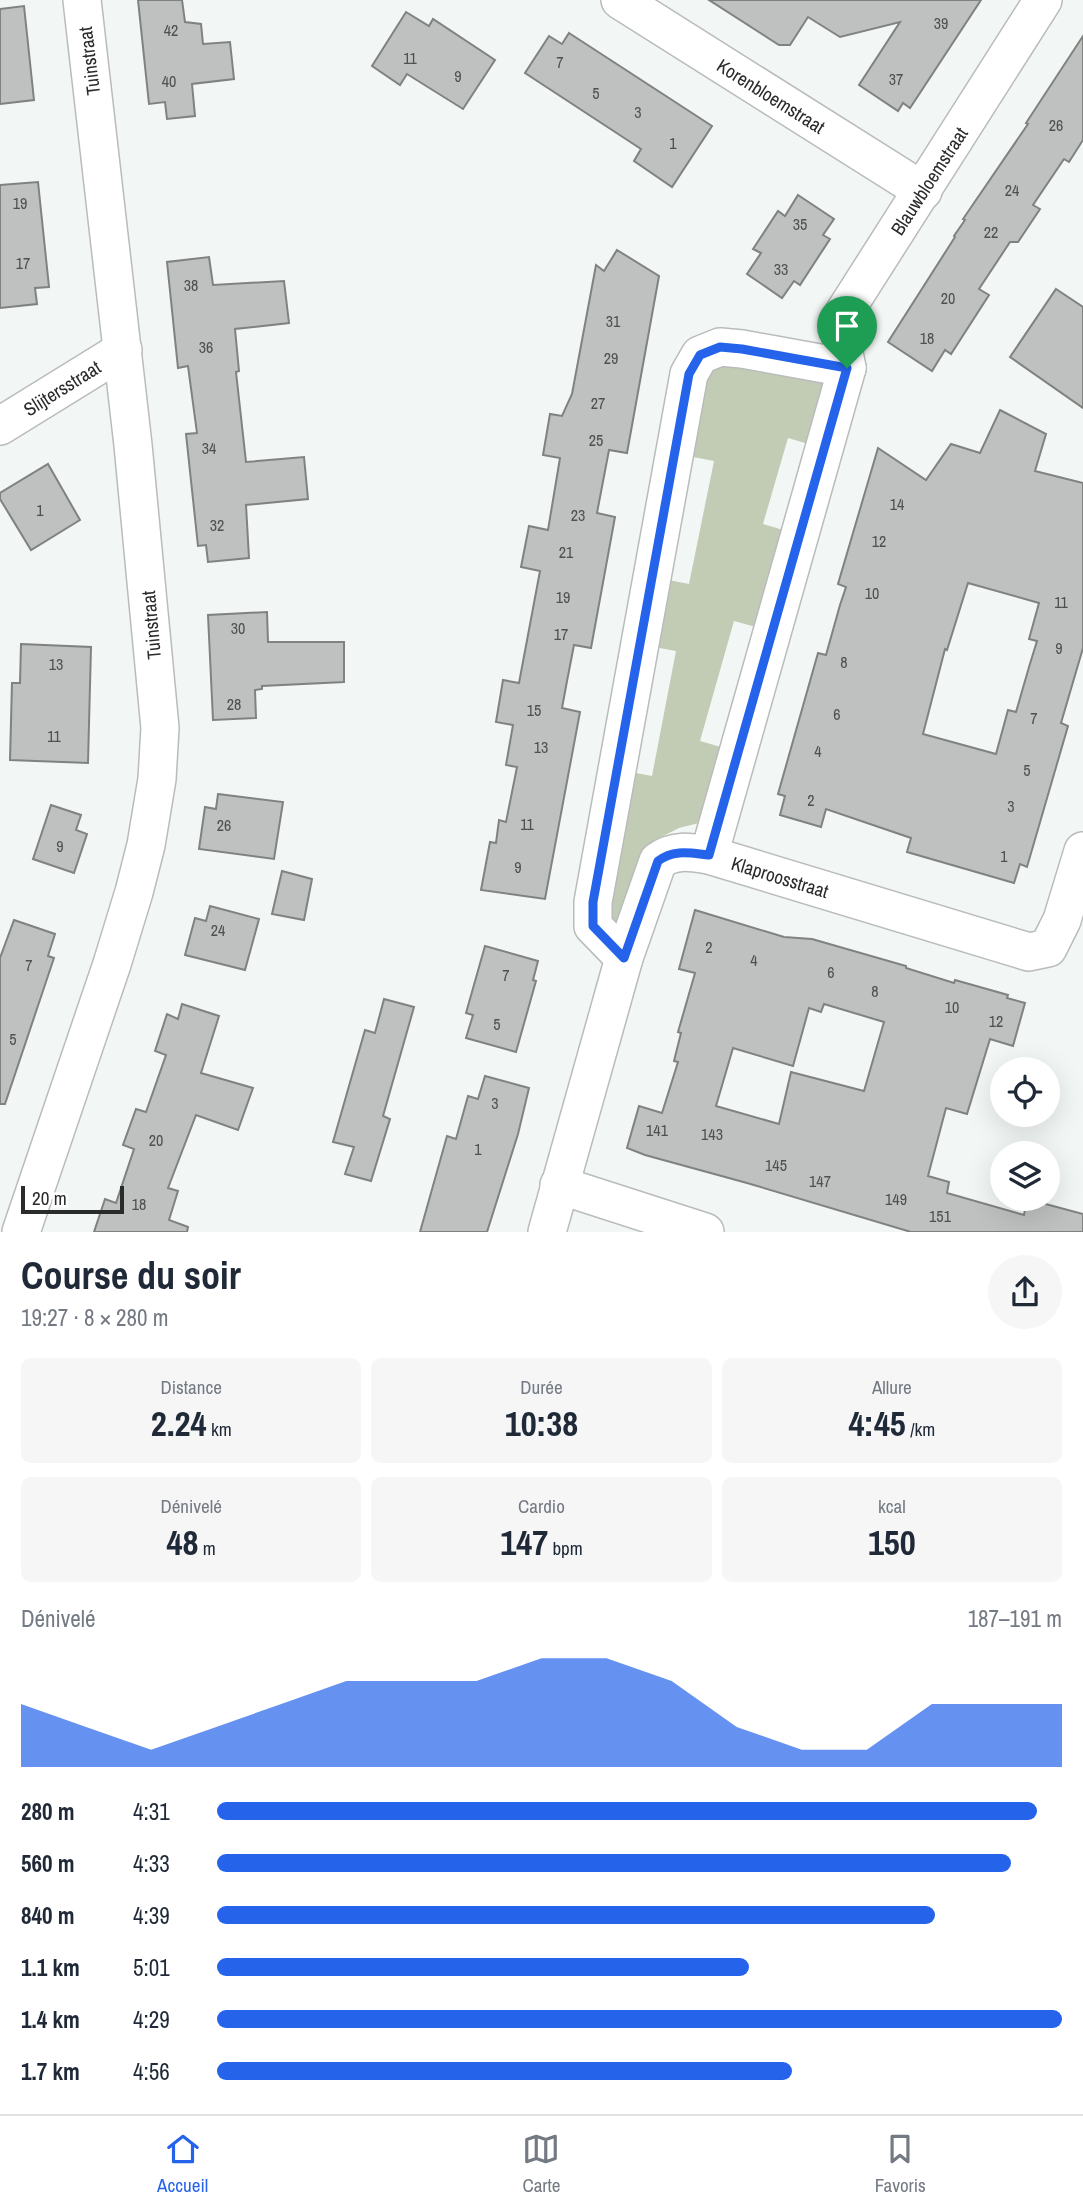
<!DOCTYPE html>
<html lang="fr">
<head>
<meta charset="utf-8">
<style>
  :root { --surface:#fff; --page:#f6f6f7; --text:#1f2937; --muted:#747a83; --line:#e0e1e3; --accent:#2563eb }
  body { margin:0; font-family:"Archivo Narrow",sans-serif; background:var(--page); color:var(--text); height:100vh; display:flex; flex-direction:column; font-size:26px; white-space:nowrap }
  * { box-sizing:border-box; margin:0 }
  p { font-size:23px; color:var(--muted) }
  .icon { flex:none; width:38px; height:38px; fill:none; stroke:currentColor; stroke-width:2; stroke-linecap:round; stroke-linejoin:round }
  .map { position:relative; height:1232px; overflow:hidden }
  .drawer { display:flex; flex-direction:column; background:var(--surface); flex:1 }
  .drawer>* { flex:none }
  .fabs { position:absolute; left:990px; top:1057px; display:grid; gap:14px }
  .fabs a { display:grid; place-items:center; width:70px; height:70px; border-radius:50%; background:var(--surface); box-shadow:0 7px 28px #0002; font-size:35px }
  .scale { position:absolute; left:21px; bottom:18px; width:103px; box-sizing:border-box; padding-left:7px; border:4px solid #2a2b2b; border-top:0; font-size:19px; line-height:24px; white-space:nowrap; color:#2a2b2b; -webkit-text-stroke:5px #fff; paint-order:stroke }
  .pin { position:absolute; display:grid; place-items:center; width:60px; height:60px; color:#fff; margin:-72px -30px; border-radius:50% 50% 50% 0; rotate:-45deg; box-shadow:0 0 7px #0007 }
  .pin .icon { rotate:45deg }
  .round { display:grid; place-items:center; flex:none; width:74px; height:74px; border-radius:37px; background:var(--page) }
  .head { display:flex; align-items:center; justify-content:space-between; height:119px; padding:0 21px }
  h1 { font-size:38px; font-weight:800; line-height:52px }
  .stats { display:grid; grid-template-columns:repeat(3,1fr); gap:10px; height:119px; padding:7px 21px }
  .stats div { display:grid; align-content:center; border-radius:10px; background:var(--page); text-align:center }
  .stats b { font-size:35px; font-weight:800 }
  .stats small { font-size:19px; font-weight:400 }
  .stats p { font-size:19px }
  .chart { height:196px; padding:14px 21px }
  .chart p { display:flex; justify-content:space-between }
  .chart svg { width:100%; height:126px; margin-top:7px; fill:var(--accent); opacity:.7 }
  ul { padding:0 21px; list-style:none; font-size:23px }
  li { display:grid; grid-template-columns:112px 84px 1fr; align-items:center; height:52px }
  li i { height:18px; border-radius:9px; background:var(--accent) }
  .dock { display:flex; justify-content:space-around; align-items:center; height:98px; border-top:2px solid var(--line); background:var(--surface); font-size:19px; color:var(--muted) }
  .dock a { display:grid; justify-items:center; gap:4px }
  .dock .on { color:var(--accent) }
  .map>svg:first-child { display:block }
  .green { fill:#c2ccb5 }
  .building { fill:#bec1bf; stroke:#808280; stroke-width:2; fill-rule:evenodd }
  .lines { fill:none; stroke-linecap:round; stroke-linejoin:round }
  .minor-casing { stroke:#b9bcbb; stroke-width:40 }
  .minor { stroke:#fff; stroke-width:37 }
  .route-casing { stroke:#fff; stroke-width:14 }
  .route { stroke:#2563eb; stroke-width:9 }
  .labels { text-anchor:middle; stroke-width:7; stroke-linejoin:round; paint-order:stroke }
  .number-label { font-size:16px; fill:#4f5050 }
  .street-label { font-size:19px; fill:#2a2b2b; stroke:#fff }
</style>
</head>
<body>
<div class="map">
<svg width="1083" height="1232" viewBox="0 0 1083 1232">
  <rect width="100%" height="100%" fill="#f2f6f4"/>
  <polygon class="green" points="707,359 819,379 825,387 815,446 788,438 763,524 790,532 763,629 734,621 700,741 728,749 699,823 679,828 663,836 651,846 624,920 612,926 601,917 625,771 652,776 676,651 649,646 658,578 689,584 714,461 683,455"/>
  <g class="building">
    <polygon points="138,0 182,0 185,22 201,24 203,44 230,42 234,79 192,84 195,116 167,119 165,102 149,104"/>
    <polygon points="709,0 981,0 910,108 903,103 898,111 859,85 900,22 840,37 808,17 790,45 779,45"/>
    <polygon points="24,6 34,100 0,104 0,9"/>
    <polygon points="406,12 429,26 433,19 495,60 463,109 407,74 400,85 372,66"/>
    <polygon points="569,33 712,126 672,187 634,161 641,149 525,73 549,36 562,44"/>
    <polygon points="1083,36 1083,140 1069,162 1064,159 1033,205 1040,209 1018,242 1010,242 979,289 989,295 951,354 945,350 932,371 888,342 955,237 954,236 965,220 963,219 1028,124 1026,123"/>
    <polygon points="38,182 49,287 35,288 37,304 0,308 0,185"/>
    <polygon points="798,195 834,219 823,235 830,239 800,285 794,281 782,298 747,274 761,253 753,249 778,211 785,216"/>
    <polygon points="617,250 659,276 627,453 609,450 597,513 615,517 591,648 574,645 567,681 562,708 580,712 545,899 481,890 490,842 496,843 499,820 506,822 517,767 506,765 513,725 496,722 503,680 519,683 540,571 521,567 529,526 548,530 560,458 543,455 550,414 562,416 572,394 596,265 604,271"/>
    <polygon points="209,257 213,285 284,281 289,323 235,329 239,371 236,372 246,462 304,457 308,499 246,505 249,558 208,562 206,545 198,546 186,434 197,433 188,366 178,368 167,262"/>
    <polygon points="1056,289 1083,307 1083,408 1010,357"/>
    <path d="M1000,410l46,24 -11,37 48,12v165l-22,75 7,3 -41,141 -7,-3 -6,19 -107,-31 4,-14 -85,-29 -5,18 -41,-12 5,-19 -7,-2 40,-141 8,2 14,-50 6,-18 -8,-3 40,-136 48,32 25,-36 29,9zM968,583l71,20 -10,36 8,2 -8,26 -13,45 -8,-2 -12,44 -73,-20 22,-85 2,1z"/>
    <polygon points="48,464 80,520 31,550 0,499 0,493"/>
    <polygon points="267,612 268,642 344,642 344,682 262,686 262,689 255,690 256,718 213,720 208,615"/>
    <polygon points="21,644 91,647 88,763 10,760 12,683 20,683"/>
    <polygon points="218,794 283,802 274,859 199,849 205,807 216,809"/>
    <polygon points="51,805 81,815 76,830 87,834 74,873 33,859"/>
    <polygon points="282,871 312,879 304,920 272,914"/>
    <polygon points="210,906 259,919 245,970 185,955 195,918 206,921"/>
    <path d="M695,910l89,27 28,2 94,27v2l48,15 1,-3 53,15 -1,3 18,5 -12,43 -23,-7 -23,75 -21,-6 -18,68 21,6 -2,11 77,22 3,-16 56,15v18h-172l-164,-49 -102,-28 -18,-7 12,-42 23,7 16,-51 -4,-1 7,-28 -3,-1 17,-59 -16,-4zM824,1004l60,18 -20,69 -73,-19 -12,52 -63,-18 17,-58 60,18 16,-58 12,4z"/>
    <polygon points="14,920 55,934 48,956 54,958 5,1104 0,1104 0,958"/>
    <polygon points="485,946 538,961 533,980 536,981 516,1052 466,1038 473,1015 466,1013"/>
    <polygon points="384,999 414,1007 383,1116 390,1119 371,1181 345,1174 354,1147 333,1142 365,1030 375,1033"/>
    <polygon points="182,1004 219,1016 201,1073 253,1088 238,1130 196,1115 168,1188 178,1191 169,1220 188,1227 187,1232 94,1232 105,1199 116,1203 134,1149 123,1145 136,1109 146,1112 166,1055 155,1051 167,1014 178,1019"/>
    <polygon points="485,1076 529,1088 518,1134 487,1232 420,1232 447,1136 456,1139 468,1096 478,1099"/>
  </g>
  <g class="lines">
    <defs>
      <g id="minor">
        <polyline points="620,0 923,191"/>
        <polyline points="0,426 123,350"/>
        <polyline points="709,855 847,368 838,322 1043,0"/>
        <polyline points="624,958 593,926 593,902 689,374 700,355 720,347 742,349 847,368"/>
        <polyline points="559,1185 705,1232"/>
        <polyline points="21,1232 112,964 134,892 146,845 157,779 160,728 133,445 82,0"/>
        <path d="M547,1232l77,-274 34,-97c16,-12 32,-9 51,-6l320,97 19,-4 14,-28 21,-69"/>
      </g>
    </defs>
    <use href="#minor" class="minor-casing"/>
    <use href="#minor" class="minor"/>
  </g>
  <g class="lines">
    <defs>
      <path id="route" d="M720,347l22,2 105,19 -138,487c-19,-2 -35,-6 -51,6l-34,97 -31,-32v-24l96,-528 11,-19z"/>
    </defs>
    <use href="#route" class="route-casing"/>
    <use href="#route" class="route"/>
  </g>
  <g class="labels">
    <g class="number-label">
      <text x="941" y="29">39</text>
      <text x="171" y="36">42</text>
      <text x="410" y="64">11</text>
      <text x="560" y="68">7</text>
      <text x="458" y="82">9</text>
      <text x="896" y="85">37</text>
      <text x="169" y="87">40</text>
      <text x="596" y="99">5</text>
      <text x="638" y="118">3</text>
      <text x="1056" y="131">26</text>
      <text x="673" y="149">1</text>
      <text x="1012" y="196">24</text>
      <text x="20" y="209">19</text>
      <text x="800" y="230">35</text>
      <text x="991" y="238">22</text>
      <text x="23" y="269">17</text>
      <text x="781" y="275">33</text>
      <text x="191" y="291">38</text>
      <text x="948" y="304">20</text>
      <text x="613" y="327">31</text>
      <text x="927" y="344">18</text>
      <text x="206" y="353">36</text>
      <text x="611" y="364">29</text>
      <text x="598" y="409">27</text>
      <text x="596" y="446">25</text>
      <text x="209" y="454">34</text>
      <text x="897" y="510">14</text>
      <text x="40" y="516">1</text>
      <text x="578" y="521">23</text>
      <text x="217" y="531">32</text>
      <text x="879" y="547">12</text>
      <text x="566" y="558">21</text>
      <text x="872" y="599">10</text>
      <text x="563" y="603">19</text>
      <text x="1061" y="608">11</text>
      <text x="238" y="634">30</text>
      <text x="561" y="640">17</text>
      <text x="1059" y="654">9</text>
      <text x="844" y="668">8</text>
      <text x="56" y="670">13</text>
      <text x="234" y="710">28</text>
      <text x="534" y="716">15</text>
      <text x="837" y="720">6</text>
      <text x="1034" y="724">7</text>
      <text x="54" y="742">11</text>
      <text x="541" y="753">13</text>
      <text x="818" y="757">4</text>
      <text x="1027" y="776">5</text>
      <text x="811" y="806">2</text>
      <text x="1011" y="812">3</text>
      <text x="527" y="830">11</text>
      <text x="224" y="831">26</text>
      <text x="60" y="852">9</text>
      <text x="1004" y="862">1</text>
      <text x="518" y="873">9</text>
      <text x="218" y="936">24</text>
      <text x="709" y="953">2</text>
      <text x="754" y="966">4</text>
      <text x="29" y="971">7</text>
      <text x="831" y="978">6</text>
      <text x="506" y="981">7</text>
      <text x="875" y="997">8</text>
      <text x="952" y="1013">10</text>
      <text x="996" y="1027">12</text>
      <text x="497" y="1030">5</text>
      <text x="13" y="1045">5</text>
      <text x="495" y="1109">3</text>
      <text x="657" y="1136">141</text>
      <text x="712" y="1140">143</text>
      <text x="156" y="1146">20</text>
      <text x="478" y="1155">1</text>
      <text x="776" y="1171">145</text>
      <text x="820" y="1187">147</text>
      <text x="896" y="1205">149</text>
      <text x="139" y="1210">18</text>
      <text x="940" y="1222">151</text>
    </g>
    <g class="street-label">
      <text transform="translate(89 61) rotate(-97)" y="7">Tuinstraat</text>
      <text transform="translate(771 96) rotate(32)" y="7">Korenbloemstraat</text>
      <text transform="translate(929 181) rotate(-57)" y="7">Blauwbloemstraat</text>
      <text transform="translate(62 388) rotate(-32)" y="7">Slijtersstraat</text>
      <text transform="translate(151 625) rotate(-95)" y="7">Tuinstraat</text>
      <text transform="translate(780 877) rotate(17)" y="7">Klaproosstraat</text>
    </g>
  </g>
</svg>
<div class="fabs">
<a><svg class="icon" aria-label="locate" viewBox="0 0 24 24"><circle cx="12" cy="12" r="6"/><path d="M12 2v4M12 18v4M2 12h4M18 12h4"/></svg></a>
<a><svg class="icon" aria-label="layers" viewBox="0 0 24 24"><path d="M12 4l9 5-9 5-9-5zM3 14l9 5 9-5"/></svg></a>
</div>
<div class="scale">20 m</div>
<div class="pin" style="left:847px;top:368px;background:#1e9e55"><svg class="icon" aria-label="arrive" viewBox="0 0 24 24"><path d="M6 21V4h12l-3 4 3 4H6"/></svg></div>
</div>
<section class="drawer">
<div class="head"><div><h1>Course du soir</h1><p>19:27 · 8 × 280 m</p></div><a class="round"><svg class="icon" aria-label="share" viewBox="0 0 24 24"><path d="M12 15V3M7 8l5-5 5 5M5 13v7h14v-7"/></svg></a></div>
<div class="stats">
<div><p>Distance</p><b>2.24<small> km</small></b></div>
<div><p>Durée</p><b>10:38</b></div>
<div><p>Allure</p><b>4:45<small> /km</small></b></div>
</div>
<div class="stats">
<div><p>Dénivelé</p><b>48<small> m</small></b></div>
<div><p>Cardio</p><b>147<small> bpm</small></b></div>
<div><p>kcal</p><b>150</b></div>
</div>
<div class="chart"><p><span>Dénivelé</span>187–191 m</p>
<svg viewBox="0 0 160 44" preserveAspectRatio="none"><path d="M0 44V22L10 30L20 38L30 30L40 22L50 14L60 14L70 14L80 6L90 6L100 14L110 30L120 38L130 38L140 22L150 22L160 22V44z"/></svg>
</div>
<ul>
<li><b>280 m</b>4:31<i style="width:97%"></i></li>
<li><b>560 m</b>4:33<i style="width:94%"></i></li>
<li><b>840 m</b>4:39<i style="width:85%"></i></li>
<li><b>1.1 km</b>5:01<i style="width:63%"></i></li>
<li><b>1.4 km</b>4:29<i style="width:100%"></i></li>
<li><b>1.7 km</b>4:56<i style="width:68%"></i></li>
</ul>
</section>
<nav class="dock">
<a class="on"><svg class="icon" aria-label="home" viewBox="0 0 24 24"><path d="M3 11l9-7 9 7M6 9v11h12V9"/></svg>Accueil</a>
<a><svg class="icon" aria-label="map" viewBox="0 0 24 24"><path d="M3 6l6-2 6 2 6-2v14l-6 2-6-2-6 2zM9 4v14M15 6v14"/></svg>Carte</a>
<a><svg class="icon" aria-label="saved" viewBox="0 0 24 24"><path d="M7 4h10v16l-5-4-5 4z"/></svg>Favoris</a>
</nav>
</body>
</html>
